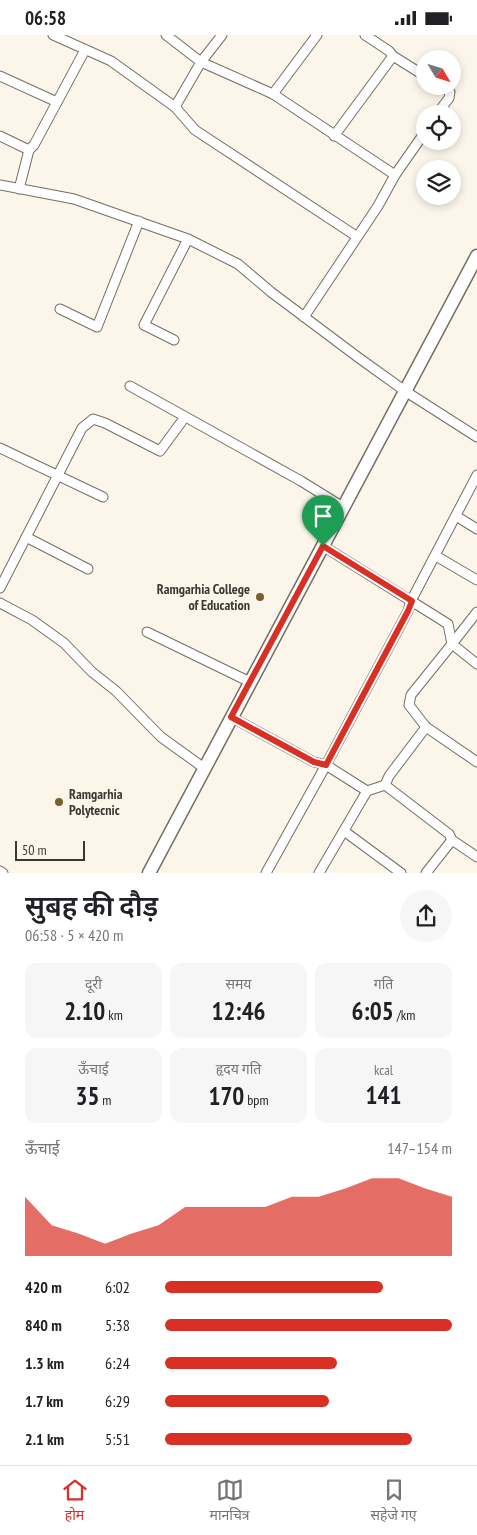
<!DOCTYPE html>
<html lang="hi">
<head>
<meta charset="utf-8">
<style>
  :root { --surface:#fff; --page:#f6f6f6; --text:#202124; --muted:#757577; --line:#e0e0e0; --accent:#d93025 }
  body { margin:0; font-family:"PT Sans Narrow","Noto Sans Devanagari",sans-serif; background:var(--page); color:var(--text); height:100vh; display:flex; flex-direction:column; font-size:19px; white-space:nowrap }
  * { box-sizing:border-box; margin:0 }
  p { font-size:16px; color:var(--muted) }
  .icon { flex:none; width:28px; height:28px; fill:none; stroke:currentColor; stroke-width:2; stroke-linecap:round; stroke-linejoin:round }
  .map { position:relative; height:838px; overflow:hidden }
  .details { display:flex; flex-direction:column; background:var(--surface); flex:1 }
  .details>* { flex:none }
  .needle { width:32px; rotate:128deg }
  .tools { position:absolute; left:416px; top:15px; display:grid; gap:10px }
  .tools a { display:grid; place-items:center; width:45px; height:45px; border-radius:50%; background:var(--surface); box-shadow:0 2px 8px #0003; font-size:25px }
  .scale { position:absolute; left:15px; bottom:12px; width:70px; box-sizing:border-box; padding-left:5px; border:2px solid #3b3834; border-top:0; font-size:14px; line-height:18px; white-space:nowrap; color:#3b3834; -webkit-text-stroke:4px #fcf6ea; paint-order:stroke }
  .pin { position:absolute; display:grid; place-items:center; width:42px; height:42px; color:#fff; margin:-51px -21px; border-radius:50% 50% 50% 0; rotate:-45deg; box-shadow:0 0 5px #0007 }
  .pin .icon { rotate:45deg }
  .round { display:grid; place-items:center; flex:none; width:52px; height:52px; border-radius:26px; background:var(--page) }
  .summary { display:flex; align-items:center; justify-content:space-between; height:85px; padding:0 25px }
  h1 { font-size:28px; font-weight:600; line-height:38px }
  .figures { display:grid; grid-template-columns:repeat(3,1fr); gap:8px; height:85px; padding:5px 25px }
  .figures div { display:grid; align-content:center; border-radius:12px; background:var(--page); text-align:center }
  .figures b { font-size:25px; font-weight:600 }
  .figures small { font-size:14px; font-weight:400 }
  .figures p { font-size:14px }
  .chart { height:140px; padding:10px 25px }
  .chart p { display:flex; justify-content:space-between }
  .chart svg { width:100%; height:90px; margin-top:5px; fill:var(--accent); opacity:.7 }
  ul { padding:0 25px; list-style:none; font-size:16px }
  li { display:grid; grid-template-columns:80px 60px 1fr; align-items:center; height:38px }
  li i { height:12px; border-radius:6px; background:var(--accent) }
  .status { display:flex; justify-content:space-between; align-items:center; height:35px; padding:0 25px; background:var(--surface); direction:ltr }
  .status svg { height:14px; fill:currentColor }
  .tab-bar { display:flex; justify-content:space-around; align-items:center; height:70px; border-top:1px solid var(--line); background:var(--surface); font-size:14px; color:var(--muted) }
  .tab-bar a { display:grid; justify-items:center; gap:2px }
  .tab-bar .on { color:var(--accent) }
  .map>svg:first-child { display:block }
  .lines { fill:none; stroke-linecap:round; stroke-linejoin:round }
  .minor-casing { stroke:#736e64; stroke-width:11 }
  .secondary-casing { stroke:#736e64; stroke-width:15 }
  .minor { stroke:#fff; stroke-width:9 }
  .secondary { stroke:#fff; stroke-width:12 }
  .route-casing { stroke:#fff; stroke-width:10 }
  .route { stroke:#d93025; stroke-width:6 }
  .poi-dot { fill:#766030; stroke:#fcf6ea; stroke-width:2 }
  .labels { text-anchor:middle; stroke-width:4.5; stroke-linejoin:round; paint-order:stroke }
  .poi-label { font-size:14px; font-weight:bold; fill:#3b3834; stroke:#fcf6ea; text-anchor:end }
</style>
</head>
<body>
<div class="status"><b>06:58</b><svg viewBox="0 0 49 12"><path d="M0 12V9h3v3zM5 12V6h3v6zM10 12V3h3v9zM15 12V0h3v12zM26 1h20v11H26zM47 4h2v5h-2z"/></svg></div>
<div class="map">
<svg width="477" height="838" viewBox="0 0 477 838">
  <rect width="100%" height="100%" fill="#fcf6ea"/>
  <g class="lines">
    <defs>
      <g id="minor">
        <polyline points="53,0 111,26 175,72 195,95 356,201"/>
        <polyline points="166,0 201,27 273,59 395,140"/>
        <polyline points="365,0 389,16 393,21 425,41"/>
        <polyline points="0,41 57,67"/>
        <polyline points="273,59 317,0"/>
        <polyline points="175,72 201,27 222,0"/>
        <polyline points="437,79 449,63 450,57 441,51"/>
        <polyline points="0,101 29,115"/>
        <polyline points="334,101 393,21"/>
        <polyline points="0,150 74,164 188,204 238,229 271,257 359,323 405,356 477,402"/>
        <polyline points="19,154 29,115 34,110 85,15"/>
        <polyline points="60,274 97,292 139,186"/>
        <polyline points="304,282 378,171 395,140 425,97"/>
        <polyline points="174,305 144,290 188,204"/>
        <polyline points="130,351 301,446 343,472"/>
        <polyline points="0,413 103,462"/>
        <polyline points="456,481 477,494"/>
        <polyline points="26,502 88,534"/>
        <polyline points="323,511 448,589 452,609 411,660 409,670 426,692 477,727"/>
        <polyline points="436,521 477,545"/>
        <polyline points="0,553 82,393 93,384 105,388 160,416 185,382"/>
        <polyline points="0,568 32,585 64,608 92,637 116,656 161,702 204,733"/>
        <polyline points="477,577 452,609 477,629"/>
        <polyline points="147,597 250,647"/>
        <polyline points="231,682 314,727 326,730 367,756"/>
        <polyline points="385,750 449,799 452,805 477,822"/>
        <polyline points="344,796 401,838"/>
        <polyline points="0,836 3,838"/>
        <polyline points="266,838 326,730 408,576 411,566 477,440"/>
        <polyline points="319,838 367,756 385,750 389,741 426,692"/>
        <polyline points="426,838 452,805"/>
      </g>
      <polyline id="secondary" points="149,838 477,221"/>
    </defs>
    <use href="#minor" class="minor-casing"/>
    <use href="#secondary" class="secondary-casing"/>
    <use href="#minor" class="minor"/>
    <use href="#secondary" class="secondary"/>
  </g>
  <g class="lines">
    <defs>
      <polygon id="route" points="323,511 412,566 408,576 326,730 314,727 231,682"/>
    </defs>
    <use href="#route" class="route-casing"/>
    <use href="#route" class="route"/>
  </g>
  <g class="poi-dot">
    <circle cx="260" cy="562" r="5"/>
    <circle cx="59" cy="767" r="5"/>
  </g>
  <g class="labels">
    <g class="poi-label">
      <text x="250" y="559">Ramgarhia College<tspan x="250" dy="16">of Education</tspan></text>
      <text x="69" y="764" text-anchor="start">Ramgarhia<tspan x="69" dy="16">Polytecnic</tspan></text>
    </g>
  </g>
</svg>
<div class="tools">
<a><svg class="needle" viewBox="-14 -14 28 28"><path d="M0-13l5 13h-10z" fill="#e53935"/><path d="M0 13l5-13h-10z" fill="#757577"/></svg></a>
<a><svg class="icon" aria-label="locate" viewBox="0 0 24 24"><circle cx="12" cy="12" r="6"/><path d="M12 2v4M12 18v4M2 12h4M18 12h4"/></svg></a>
<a><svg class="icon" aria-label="layers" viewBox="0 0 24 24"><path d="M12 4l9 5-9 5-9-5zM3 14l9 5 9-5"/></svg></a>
</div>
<div class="scale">50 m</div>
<div class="pin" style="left:323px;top:511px;background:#1e9e55"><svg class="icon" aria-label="arrive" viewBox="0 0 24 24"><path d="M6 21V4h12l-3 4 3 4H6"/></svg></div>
</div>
<section class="details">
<div class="summary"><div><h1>सुबह की दौड़</h1><p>06:58 · 5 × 420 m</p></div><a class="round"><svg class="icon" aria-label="share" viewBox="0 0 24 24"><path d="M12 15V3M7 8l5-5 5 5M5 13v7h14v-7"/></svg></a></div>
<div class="figures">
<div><p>दूरी</p><b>2.10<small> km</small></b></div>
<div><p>समय</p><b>12:46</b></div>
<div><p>गति</p><b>6:05<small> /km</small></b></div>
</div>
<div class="figures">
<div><p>ऊँचाई</p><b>35<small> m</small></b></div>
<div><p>हृदय गति</p><b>170<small> bpm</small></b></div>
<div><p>kcal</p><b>141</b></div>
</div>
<div class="chart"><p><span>ऊँचाई</span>147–154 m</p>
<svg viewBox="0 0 160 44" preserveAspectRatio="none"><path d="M0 44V15L10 29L20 33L30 38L40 33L50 29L60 20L70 20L80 20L90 20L100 15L110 15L120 11L130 6L140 6L150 11L160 15V44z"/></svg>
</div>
<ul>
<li><b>420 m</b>6:02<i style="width:76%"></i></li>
<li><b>840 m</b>5:38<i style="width:100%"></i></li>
<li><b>1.3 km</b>6:24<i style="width:60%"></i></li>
<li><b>1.7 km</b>6:29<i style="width:57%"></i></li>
<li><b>2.1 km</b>5:51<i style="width:86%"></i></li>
</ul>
</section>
<nav class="tab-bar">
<a class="on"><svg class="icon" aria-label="home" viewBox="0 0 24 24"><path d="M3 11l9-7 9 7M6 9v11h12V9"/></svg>होम</a>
<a><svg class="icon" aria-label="map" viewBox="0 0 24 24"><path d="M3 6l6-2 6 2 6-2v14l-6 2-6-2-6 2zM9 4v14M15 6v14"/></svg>मानचित्र</a>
<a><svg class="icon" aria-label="saved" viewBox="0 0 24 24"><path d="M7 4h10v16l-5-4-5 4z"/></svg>सहेजे गए</a>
</nav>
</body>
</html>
